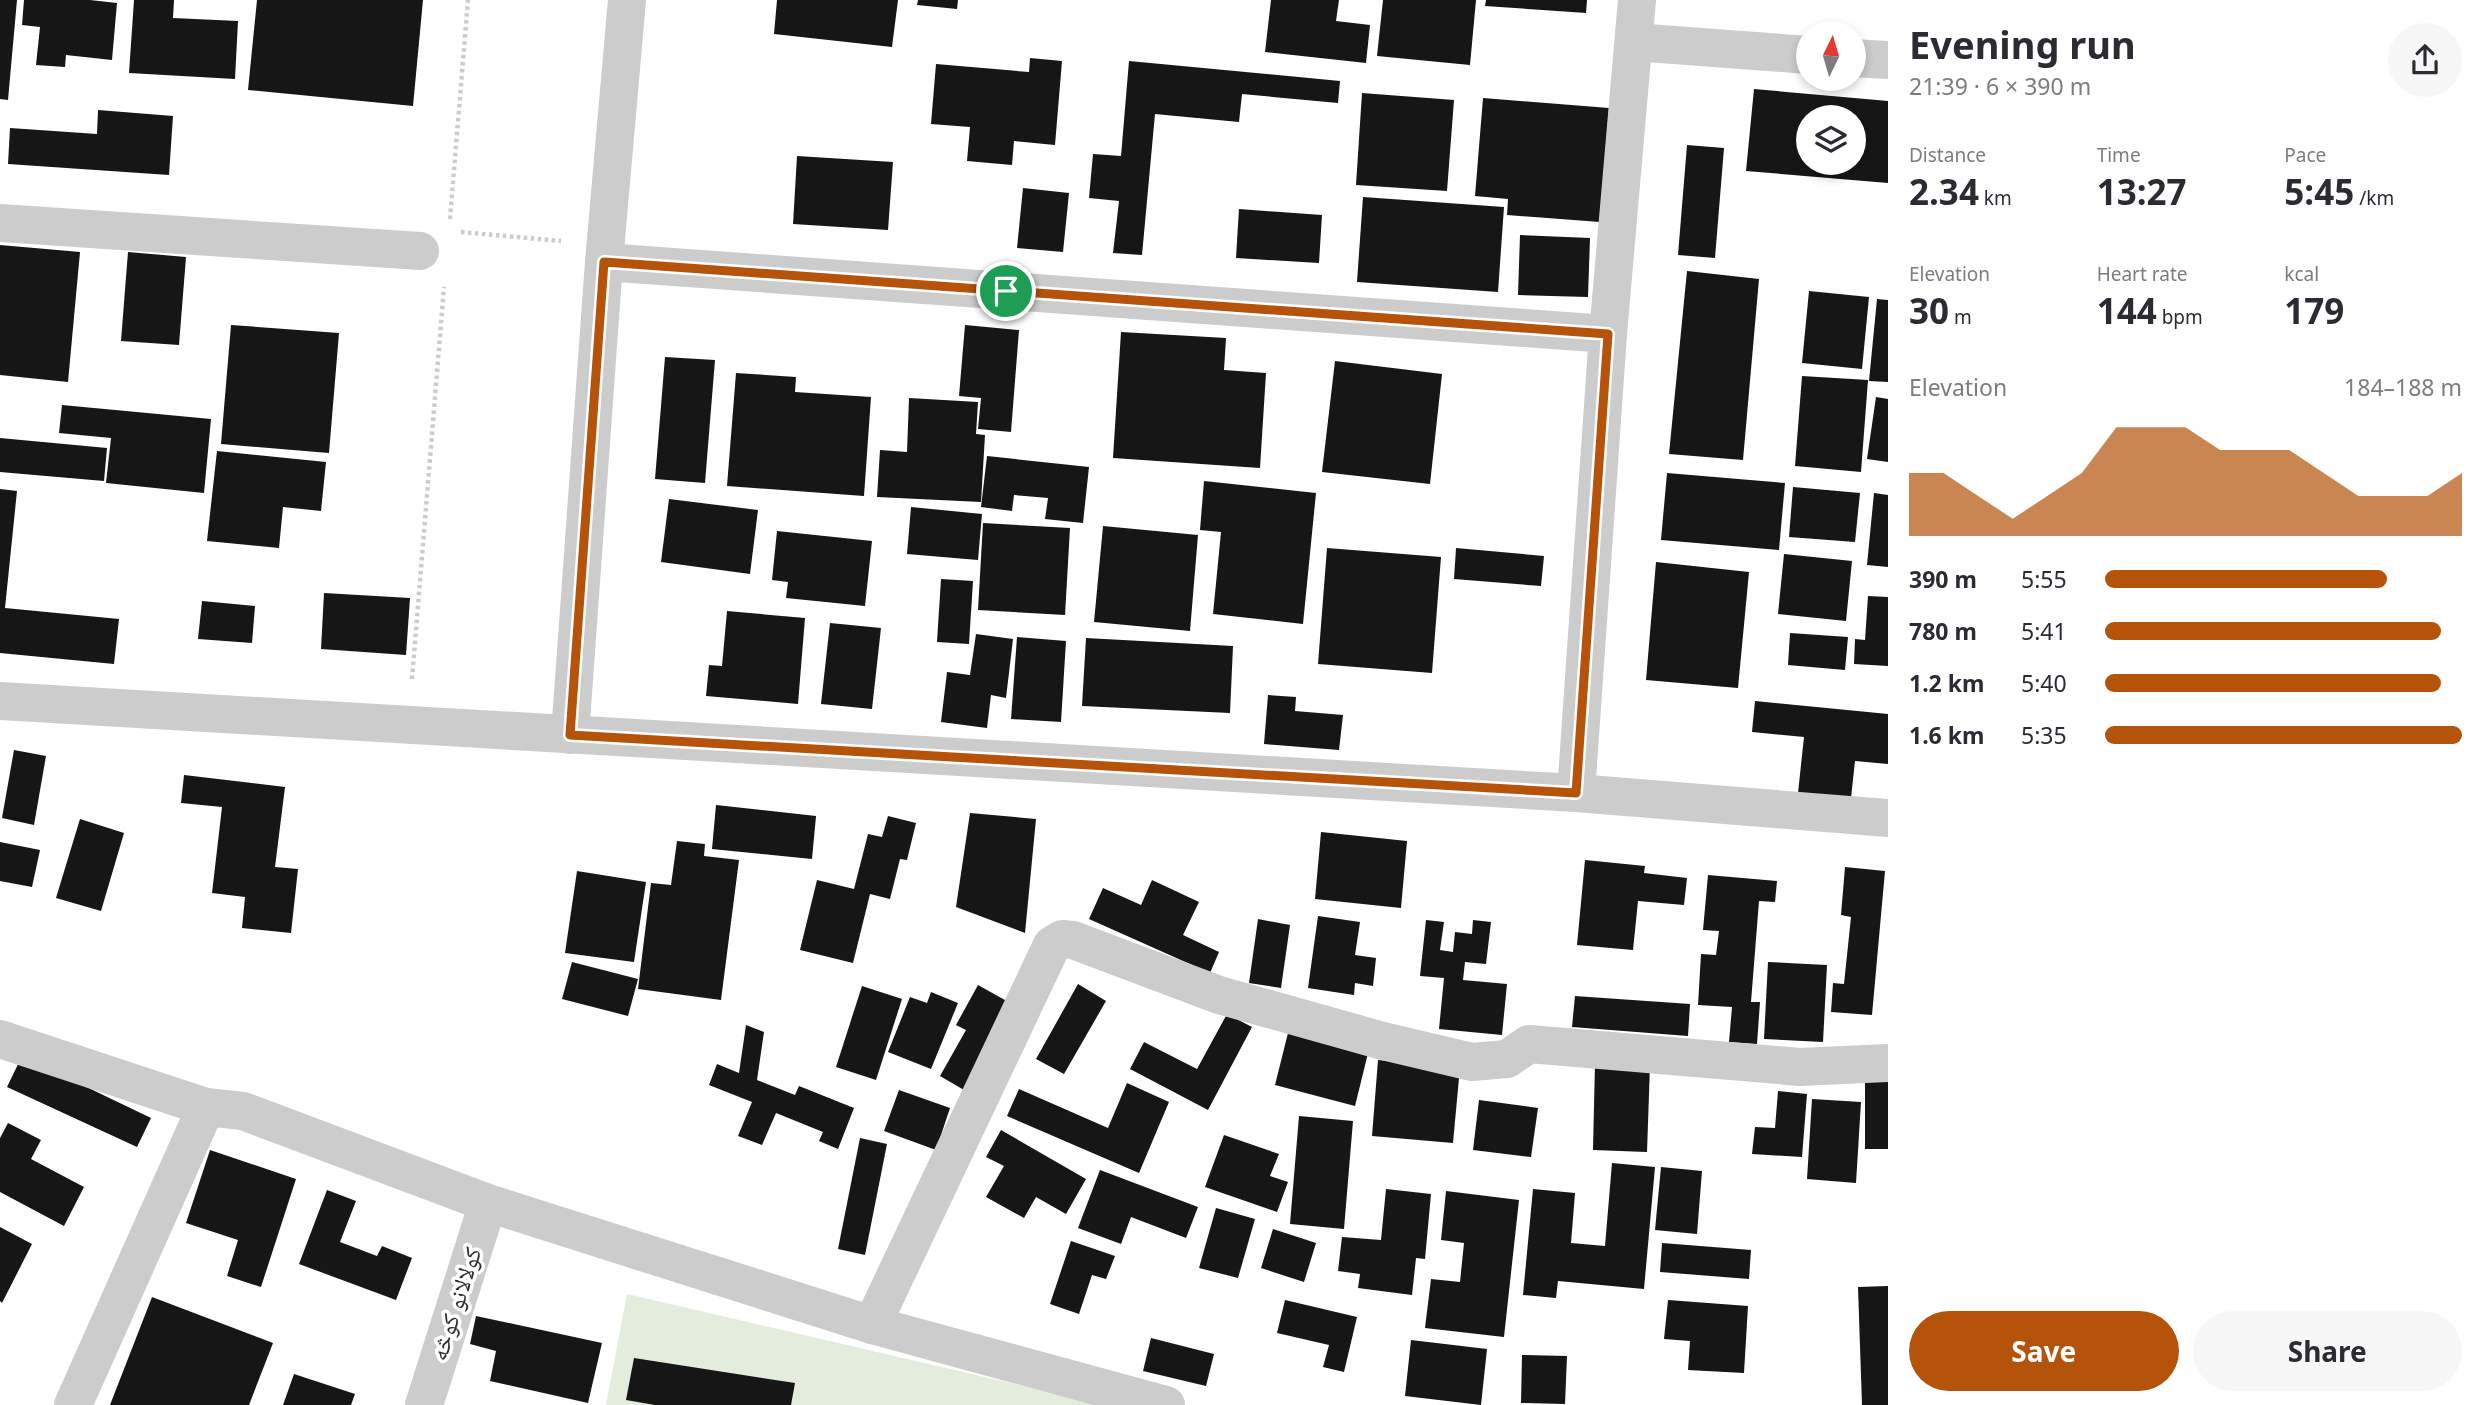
<!DOCTYPE html>
<html lang="en">
<head>
<meta charset="utf-8">
<style>
  :root { --surface:#fff; --page:#f7f7f7; --text:#2b2b33; --muted:#7c7c81; --accent:#b45309 }
  body { margin:0; font-family:"Noto Sans","Noto Naskh Arabic",sans-serif; background:var(--page); color:var(--text); height:100vh; display:flex; flex-direction:column; font-size:26px; white-space:nowrap }
  * { box-sizing:border-box; margin:0 }
  p { font-size:23px; color:var(--muted) }
  .icon { flex:none; width:38px; height:38px; fill:none; stroke:currentColor; stroke-width:2; stroke-linecap:round; stroke-linejoin:round }
  .map { position:relative; flex:1; overflow:hidden }
  .side { display:flex; flex-direction:column; background:var(--surface); width:595px }
  .side>* { flex:none }
  .needle { width:46px; rotate:5deg }
  .controls { position:absolute; left:1796px; top:21px; display:grid; gap:14px }
  .controls a { display:grid; place-items:center; width:70px; height:70px; border-radius:50%; background:var(--surface); box-shadow:0 4px 10px #0003; font-size:35px }
  .pin { position:absolute; display:grid; place-items:center; width:60px; height:60px; color:#fff; margin:-30px; border:4px solid #fff; border-radius:50%; box-shadow:0 2px 7px #0007 }
  .round { display:grid; place-items:center; flex:none; width:74px; height:74px; border-radius:37px; background:var(--page) }
  .headline { display:flex; align-items:center; justify-content:space-between; height:119px; padding:0 21px }
  h1 { font-size:38px; font-weight:700; line-height:52px }
  .stats { display:grid; grid-template-columns:repeat(3,1fr); gap:10px; height:119px; padding:7px 21px }
  .stats div { display:grid; align-content:center }
  .stats b { font-size:35px; font-weight:700 }
  .stats small { font-size:19px; font-weight:400 }
  .stats p { font-size:19px }
  .chart { height:196px; padding:14px 21px }
  .chart p { display:flex; justify-content:space-between }
  .chart svg { width:100%; height:126px; margin-top:7px; fill:var(--accent); opacity:.7 }
  .cta { display:flex; gap:14px; margin-top:auto; padding:14px 21px }
  .cta a { flex:1; height:80px; border-radius:42px; background:var(--accent); color:#fff; font-size:28px; font-weight:700; line-height:80px; text-align:center }
  .cta a+a { background:var(--page); color:var(--text) }
  ul { padding:0 21px; list-style:none; font-size:23px }
  li { display:grid; grid-template-columns:112px 84px 1fr; align-items:center; height:52px }
  li i { height:18px; border-radius:9px; background:var(--accent) }
  main { display:flex; flex:1; min-height:0 }
  .map>svg:first-child { display:block }
  .green { fill:#e4ecde }
  .building { fill:#161616; fill-rule:evenodd }
  .lines { fill:none; stroke-linecap:round; stroke-linejoin:round }
  .path { stroke:#ccc; stroke-width:4.5; stroke-dasharray:3.5 3.5; stroke-linecap:butt }
  .street { stroke:#ccc; stroke-width:38 }
  .route-casing { stroke:#fff; stroke-width:14 }
  .route { stroke:#b45309; stroke-width:9 }
  .labels { text-anchor:middle; stroke-width:7; stroke-linejoin:round; paint-order:stroke }
  .street-label { font-size:24px; fill:#2f2f2f; stroke:#fff }
</style>
</head>
<body>
<main>
<div class="map">
<svg width="1888" height="1405" viewBox="0 0 1888 1405">
  <rect width="100%" height="100%" fill="#fff"/>
  <polygon class="green" points="627,1294 1105,1405 606,1405"/>
  <g class="building">
    <polygon points="0,0 17,0 8,100 0,99"/>
    <polygon points="24,0 90,0 117,3 112,60 66,55 65,67 36,65 40,27 22,25"/>
    <polygon points="134,0 174,0 173,18 238,21 235,79 129,73"/>
    <polygon points="257,0 423,0 413,106 248,90"/>
    <polygon points="777,0 898,0 892,47 774,34"/>
    <polygon points="918,0 958,0 957,9 917,5"/>
    <polygon points="1271,0 1339,0 1336,21 1370,25 1366,63 1265,52"/>
    <polygon points="1383,0 1476,0 1470,65 1377,56"/>
    <polygon points="1486,0 1587,0 1586,13 1485,6"/>
    <polygon points="1030,58 1062,61 1055,145 1014,141 1012,165 967,161 970,127 931,124 936,64 1029,72"/>
    <polygon points="1129,61 1340,81 1338,103 1242,94 1239,122 1155,114 1142,255 1113,253 1119,201 1089,198 1093,154 1121,156"/>
    <path d="M1754,89l134,12v82l-142,-12zM1808,117h45v46h-45z"/>
    <polygon points="1362,93 1454,100 1447,191 1356,185"/>
    <polygon points="1483,98 1609,108 1600,222 1507,215 1508,199 1475,196"/>
    <polygon points="98,110 173,116 169,175 8,164 10,128 97,134"/>
    <polygon points="1687,145 1724,148 1715,258 1678,255"/>
    <polygon points="797,156 893,162 888,230 793,224"/>
    <polygon points="1023,188 1069,193 1063,252 1017,248"/>
    <polygon points="1363,197 1504,207 1498,292 1357,282"/>
    <polygon points="1239,209 1322,215 1319,263 1236,258"/>
    <polygon points="1520,235 1590,238 1588,297 1518,295"/>
    <polygon points="0,245 80,252 68,382 0,375"/>
    <polygon points="128,252 186,257 179,345 121,341"/>
    <polygon points="1687,271 1759,279 1743,460 1669,454"/>
    <polygon points="1809,291 1869,297 1862,369 1802,363"/>
    <polygon points="1877,299 1888,300 1888,382 1869,381"/>
    <polygon points="231,325 339,333 329,453 221,444"/>
    <polygon points="965,325 1019,330 1011,432 978,429 981,398 959,396"/>
    <polygon points="1121,332 1226,338 1224,370 1266,373 1260,468 1113,458"/>
    <polygon points="665,357 715,360 705,483 655,479"/>
    <polygon points="1335,361 1442,374 1430,484 1322,472"/>
    <polygon points="736,373 796,377 795,392 871,397 864,496 727,486"/>
    <polygon points="1802,376 1868,380 1861,472 1795,466"/>
    <polygon points="1876,397 1888,399 1888,462 1867,459"/>
    <polygon points="909,398 978,402 976,434 985,435 981,502 877,497 880,450 907,452"/>
    <polygon points="62,405 211,419 204,493 106,483 111,438 59,433"/>
    <polygon points="0,438 107,448 104,481 0,472"/>
    <polygon points="217,451 326,462 321,511 283,507 279,548 207,541"/>
    <polygon points="987,456 1089,467 1083,523 1045,519 1048,498 1014,495 1012,511 981,507"/>
    <polygon points="1667,473 1785,483 1779,550 1661,540"/>
    <polygon points="1204,481 1316,493 1303,624 1213,614 1221,532 1200,530"/>
    <polygon points="1793,487 1860,493 1855,542 1789,537"/>
    <polygon points="0,489 17,491 5,608 119,619 114,664 0,653"/>
    <polygon points="1874,493 1888,495 1888,567 1867,565"/>
    <polygon points="669,499 758,510 750,574 661,562"/>
    <polygon points="911,507 982,514 978,560 907,554"/>
    <polygon points="983,523 1070,528 1065,615 978,610"/>
    <polygon points="1103,526 1198,535 1190,631 1094,622"/>
    <polygon points="777,531 872,541 865,606 786,598 788,582 772,580"/>
    <polygon points="1327,548 1441,557 1432,673 1318,664"/>
    <polygon points="1456,548 1544,556 1541,586 1454,579"/>
    <polygon points="1784,554 1852,561 1846,621 1778,614"/>
    <polygon points="1656,562 1749,572 1738,688 1646,680"/>
    <polygon points="941,579 973,581 969,644 937,642"/>
    <polygon points="324,593 410,598 406,655 321,649"/>
    <polygon points="1868,596 1888,597 1888,666 1854,664 1855,639 1865,640"/>
    <polygon points="202,601 255,606 252,643 198,639"/>
    <polygon points="727,611 805,618 798,704 706,696 709,665 722,666"/>
    <polygon points="830,623 881,628 872,709 821,704"/>
    <polygon points="1790,633 1848,637 1845,670 1788,665"/>
    <polygon points="976,634 1013,639 1006,698 991,695 987,728 941,722 947,672 970,675"/>
    <polygon points="1017,637 1066,641 1061,722 1011,719"/>
    <polygon points="1086,638 1233,646 1230,713 1082,706"/>
    <polygon points="1268,695 1296,697 1295,711 1343,715 1339,750 1264,744"/>
    <polygon points="1755,701 1888,714 1888,764 1855,761 1851,798 1798,793 1804,737 1752,732"/>
    <polygon points="14,750 46,756 34,825 2,818"/>
    <polygon points="184,775 285,787 275,867 298,869 291,933 242,928 245,897 212,893 222,807 181,803"/>
    <polygon points="716,805 816,816 812,859 712,849"/>
    <polygon points="970,813 1036,819 1025,933 956,907"/>
    <polygon points="888,816 916,823 907,860 900,859 890,899 870,894 853,963 800,950 817,880 854,889 868,834 882,837"/>
    <polygon points="80,819 124,833 101,911 56,898"/>
    <polygon points="1321,832 1407,841 1401,908 1315,899"/>
    <polygon points="677,841 705,844 704,856 739,860 721,1000 638,989 651,883 671,885"/>
    <polygon points="0,842 40,850 32,887 0,881"/>
    <polygon points="1585,860 1645,866 1644,873 1687,878 1684,905 1638,901 1633,950 1577,945"/>
    <polygon points="1845,867 1885,871 1872,1015 1831,1012 1833,983 1844,984 1851,917 1841,915"/>
    <polygon points="577,871 646,882 634,962 565,953"/>
    <polygon points="1708,875 1777,881 1775,902 1759,901 1751,1002 1760,1002 1757,1044 1729,1042 1732,1007 1698,1005 1701,954 1716,955 1719,931 1703,930"/>
    <polygon points="1152,880 1199,902 1183,935 1219,952 1210,973 1089,919 1103,888 1141,905"/>
    <polygon points="1318,916 1360,922 1355,955 1376,958 1373,986 1355,983 1354,995 1308,988"/>
    <polygon points="1258,919 1290,925 1281,988 1249,983"/>
    <polygon points="1426,920 1444,922 1440,950 1453,952 1455,932 1472,934 1473,920 1491,922 1486,964 1465,962 1463,980 1507,984 1502,1035 1439,1029 1444,978 1420,976"/>
    <polygon points="572,962 638,979 628,1016 562,999"/>
    <polygon points="1768,962 1827,965 1823,1042 1764,1039"/>
    <polygon points="1078,984 1106,1001 1064,1074 1036,1059"/>
    <polygon points="978,985 1012,1004 964,1090 940,1076 966,1030 956,1025"/>
    <polygon points="862,986 902,999 876,1080 836,1067"/>
    <polygon points="931,992 958,1003 931,1069 888,1052 910,997 927,1003"/>
    <polygon points="1575,996 1690,1004 1688,1036 1572,1027"/>
    <polygon points="1227,1014 1252,1027 1208,1110 1130,1069 1144,1042 1197,1069"/>
    <polygon points="1291,1021 1371,1041 1355,1106 1275,1085"/>
    <polygon points="746,1025 764,1032 757,1080 795,1095 799,1086 854,1108 838,1149 819,1141 823,1132 776,1113 762,1145 738,1136 752,1102 709,1085 717,1064 739,1073"/>
    <polygon points="22,1056 151,1118 137,1147 7,1087"/>
    <polygon points="1378,1060 1460,1067 1453,1143 1372,1136"/>
    <polygon points="1595,1063 1650,1065 1647,1152 1593,1150"/>
    <rect x="1865" y="1073" width="23" height="76"/>
    <polygon points="1127,1083 1169,1102 1139,1173 1007,1116 1019,1089 1108,1128"/>
    <polygon points="899,1090 950,1108 936,1150 884,1131"/>
    <polygon points="1778,1091 1807,1094 1802,1157 1752,1154 1755,1127 1775,1128"/>
    <polygon points="1812,1099 1861,1102 1856,1183 1807,1179"/>
    <polygon points="1479,1100 1538,1108 1531,1157 1473,1150"/>
    <polygon points="1299,1116 1353,1121 1344,1229 1290,1224"/>
    <polygon points="8,1123 41,1140 31,1159 84,1187 64,1226 0,1192 0,1138"/>
    <polygon points="1001,1130 1086,1179 1066,1214 1036,1197 1024,1218 986,1197 1004,1166 986,1157"/>
    <polygon points="1224,1135 1279,1154 1270,1176 1288,1182 1277,1212 1205,1187"/>
    <polygon points="860,1138 887,1144 865,1255 838,1249"/>
    <polygon points="210,1150 296,1179 261,1287 227,1276 238,1240 186,1223"/>
    <polygon points="1612,1163 1655,1167 1644,1289 1558,1281 1556,1298 1523,1295 1533,1189 1575,1193 1571,1243 1605,1246"/>
    <polygon points="1661,1167 1702,1171 1697,1234 1655,1230"/>
    <polygon points="1100,1170 1198,1207 1186,1238 1131,1217 1121,1244 1078,1228"/>
    <polygon points="1386,1189 1431,1194 1425,1259 1416,1258 1412,1295 1358,1288 1360,1274 1338,1271 1342,1237 1381,1240"/>
    <polygon points="327,1190 356,1201 340,1242 377,1256 382,1246 412,1258 396,1300 299,1264"/>
    <polygon points="1446,1191 1519,1200 1504,1337 1425,1328 1431,1279 1460,1282 1464,1243 1441,1240"/>
    <polygon points="1216,1208 1255,1219 1238,1278 1199,1268"/>
    <polygon points="0,1227 32,1244 2,1303 0,1301"/>
    <polygon points="1273,1229 1316,1243 1304,1282 1261,1268"/>
    <polygon points="1071,1241 1115,1256 1106,1279 1092,1275 1079,1314 1050,1304"/>
    <polygon points="1662,1243 1751,1250 1749,1279 1660,1272"/>
    <polygon points="1888,1286 1888,1405 1862,1405 1858,1287"/>
    <polygon points="152,1297 273,1343 249,1405 110,1405"/>
    <polygon points="1285,1300 1357,1317 1344,1372 1323,1367 1329,1345 1277,1333"/>
    <polygon points="1668,1300 1748,1306 1744,1373 1688,1370 1690,1341 1664,1339"/>
    <polygon points="476,1316 602,1343 588,1403 490,1381 496,1351 470,1344"/>
    <polygon points="1151,1338 1214,1354 1206,1386 1143,1371"/>
    <polygon points="1411,1340 1487,1349 1481,1405 1405,1396"/>
    <polygon points="1522,1355 1567,1356 1565,1404 1521,1403"/>
    <polygon points="634,1358 795,1383 791,1405 655,1405 626,1400"/>
    <polygon points="294,1374 355,1394 351,1405 283,1405"/>
  </g>
  <g class="lines">
    <g class="path">
      <polyline points="450,219 468,0"/>
      <polyline points="461,232 561,241"/>
      <polyline points="412,679 444,287"/>
    </g>
    <g class="street">
      <polyline points="1634,42 1808,55"/>
      <polyline points="1853,58 1888,60"/>
      <polyline points="0,223 420,251"/>
      <polyline points="604,262 1608,334"/>
      <polyline points="0,701 1576,793 1888,818"/>
      <polyline points="570,735 604,262 627,0"/>
      <polyline points="1576,793 1608,334 1637,0"/>
      <polyline points="0,1039 206,1107 243,1111 488,1203 872,1325 1166,1405"/>
      <polyline points="872,1325 1052,945 1062,939 1073,940 1219,995 1383,1041 1472,1062 1507,1059 1529,1044 1800,1067 1888,1063"/>
      <polyline points="73,1405 206,1107"/>
      <polyline points="424,1405 488,1203"/>
    </g>
  </g>
  <g class="lines">
    <defs>
      <polygon id="route" points="604,262 1608,334 1576,793 570,735"/>
    </defs>
    <use href="#route" class="route-casing"/>
    <use href="#route" class="route"/>
  </g>
  <g class="labels">
    <g class="street-label">
      <text transform="translate(456 1304) rotate(-72)" y="8">کولالانو کوڅه</text>
    </g>
  </g>
</svg>
<div class="controls">
<a><svg class="needle" viewBox="-14 -14 28 28"><path d="M0-13l5 13h-10z" fill="#e53935"/><path d="M0 13l5-13h-10z" fill="#7c7c81"/></svg></a>
<a><svg class="icon" aria-label="layers" viewBox="0 0 24 24"><path d="M12 4l9 5-9 5-9-5zM3 14l9 5 9-5"/></svg></a>
</div>
<div class="pin" style="left:1006px;top:291px;background:#1e9e55"><svg class="icon" aria-label="arrive" viewBox="0 0 24 24"><path d="M6 21V4h12l-3 4 3 4H6"/></svg></div>
</div>
<section class="side">
<div class="headline"><div><h1>Evening run</h1><p>21:39 · 6 × 390 m</p></div><a class="round"><svg class="icon" aria-label="share" viewBox="0 0 24 24"><path d="M12 15V3M7 8l5-5 5 5M5 13v7h14v-7"/></svg></a></div>
<div class="stats">
<div><p>Distance</p><b>2.34<small> km</small></b></div>
<div><p>Time</p><b>13:27</b></div>
<div><p>Pace</p><b>5:45<small> /km</small></b></div>
</div>
<div class="stats">
<div><p>Elevation</p><b>30<small> m</small></b></div>
<div><p>Heart rate</p><b>144<small> bpm</small></b></div>
<div><p>kcal</p><b>179</b></div>
</div>
<div class="chart"><p><span>Elevation</span>184–188 m</p>
<svg viewBox="0 0 160 44" preserveAspectRatio="none"><path d="M0 44V22L10 22L20 30L30 38L40 30L50 22L60 6L70 6L80 6L90 14L100 14L110 14L120 22L130 30L140 30L150 30L160 22V44z"/></svg>
</div>
<ul>
<li><b>390 m</b>5:55<i style="width:79%"></i></li>
<li><b>780 m</b>5:41<i style="width:94%"></i></li>
<li><b>1.2 km</b>5:40<i style="width:94%"></i></li>
<li><b>1.6 km</b>5:35<i style="width:100%"></i></li>
</ul>
<div class="cta"><a>Save</a><a>Share</a></div>
</section>
</main>
</body>
</html>
